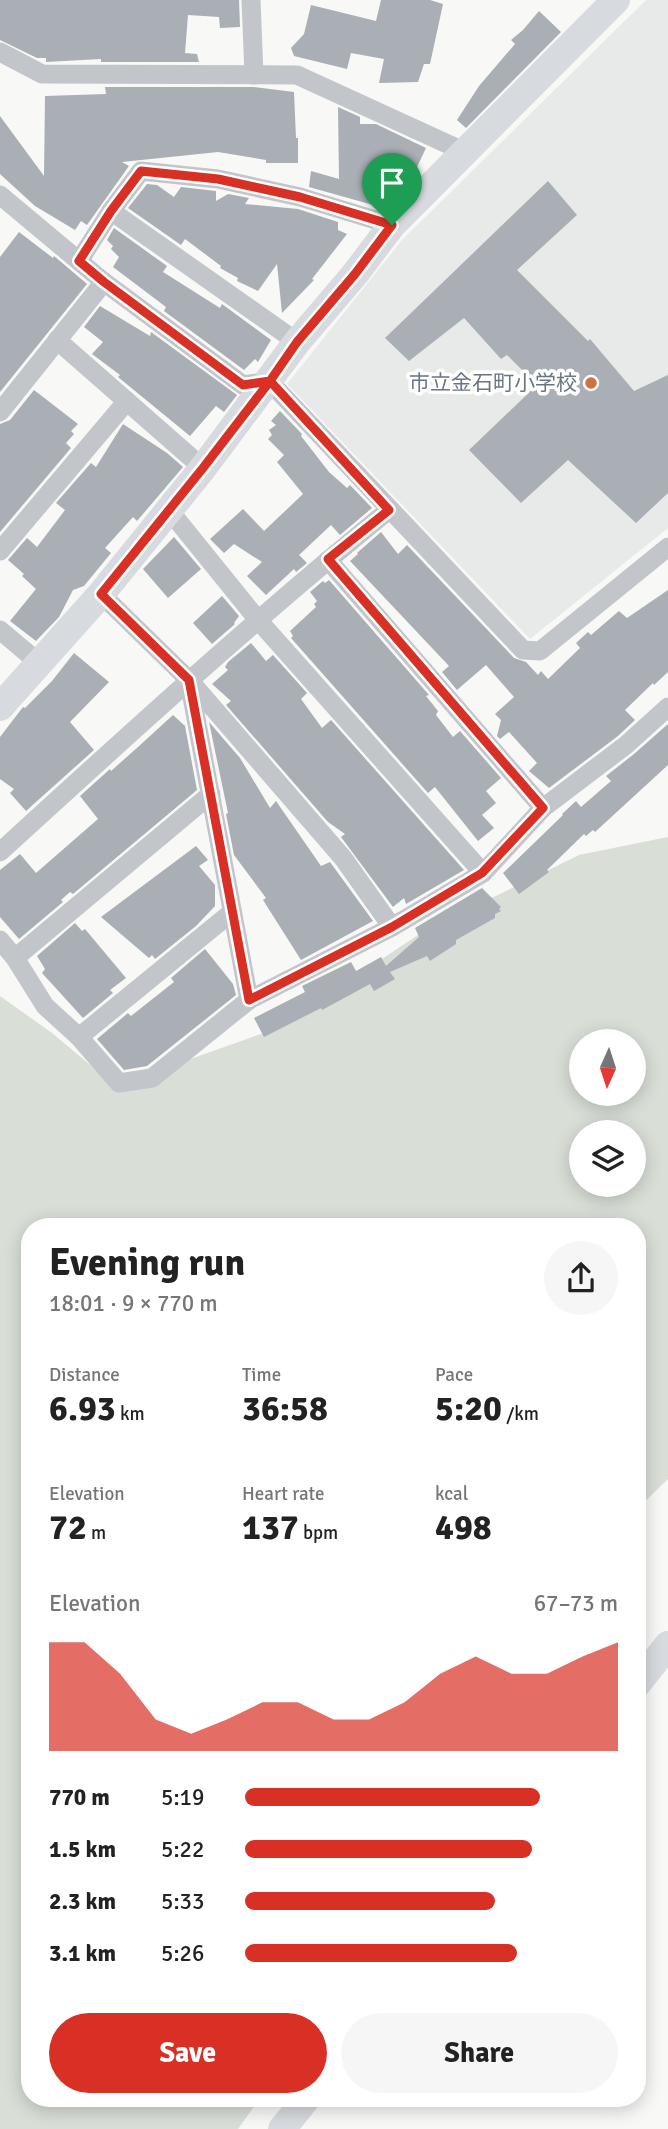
<!DOCTYPE html>
<html lang="en">
<head>
<meta charset="utf-8">
<style>
  :root { --surface:#fff; --page:#f6f6f6; --text:#222; --muted:#767676; --accent:#d93025 }
  body { margin:0; font-family:Signika,"Noto Sans JP",sans-serif; background:var(--page); color:var(--text); height:100vh; display:flex; flex-direction:column; font-size:26px; white-space:nowrap }
  * { box-sizing:border-box; margin:0 }
  p { font-size:23px; color:var(--muted) }
  .icon { flex:none; width:38px; height:38px; fill:none; stroke:currentColor; stroke-width:2; stroke-linecap:round; stroke-linejoin:round }
  .map { position:relative; flex:1; overflow:hidden }
  .details { position:absolute; left:21px; top:1218px; width:625px; height:889px; display:flex; flex-direction:column; background:var(--surface); border-radius:28px; box-shadow:0 4px 18px #0003 }
  .details>* { flex:none }
  .needle { width:46px; rotate:183deg }
  .tools { position:absolute; left:569px; top:1029px; display:grid; gap:14px }
  .tools a { display:grid; place-items:center; width:77px; height:77px; border-radius:50%; background:var(--surface); box-shadow:0 4px 18px #0003; font-size:35px }
  .pin { position:absolute; display:grid; place-items:center; width:60px; height:60px; color:#fff; margin:-72px -30px; border-radius:50% 50% 50% 0; rotate:-45deg; box-shadow:0 0 7px #0007 }
  .pin .icon { rotate:45deg }
  .round { display:grid; place-items:center; flex:none; width:74px; height:74px; border-radius:37px; background:var(--page) }
  .head { display:flex; align-items:center; justify-content:space-between; height:119px; padding:0 28px }
  h1 { font-size:38px; font-weight:700; line-height:52px }
  .metrics { display:grid; grid-template-columns:repeat(3,1fr); gap:10px; height:119px; padding:7px 28px }
  .metrics div { display:grid; align-content:center }
  .metrics b { font-size:35px; font-weight:700 }
  .metrics small { font-size:19px; font-weight:400 }
  .metrics p { font-size:19px }
  .chart { height:196px; padding:14px 28px }
  .chart p { display:flex; justify-content:space-between }
  .chart svg { width:100%; height:126px; margin-top:7px; fill:var(--accent); opacity:.7 }
  .button { display:flex; gap:14px; margin-top:auto; padding:14px 28px }
  .button a { flex:1; height:80px; border-radius:42px; background:var(--accent); color:#fff; font-size:28px; font-weight:700; line-height:80px; text-align:center }
  .button a+a { background:var(--page); color:var(--text) }
  ul { padding:0 28px; list-style:none; font-size:23px }
  li { display:grid; grid-template-columns:112px 84px 1fr; align-items:center; height:52px }
  li i { height:18px; border-radius:9px; background:var(--accent) }
  .map>svg:first-child { display:block }
  .built { fill:#e8eae9 }
  .green { fill:#d9ded7; fill-rule:evenodd }
  .building { fill:#a9afb5 }
  .lines { fill:none; stroke-linecap:round; stroke-linejoin:round }
  .street { stroke:#c2c5c9; stroke-width:19 }
  .secondary { stroke:#d7dade; stroke-width:28 }
  .route-casing { stroke:#fff; stroke-width:14 }
  .route { stroke:#d93025; stroke-width:9 }
  .poi-dot { fill:#cf723e; stroke:#fff; stroke-width:2.5 }
  .labels { text-anchor:middle; stroke-width:7; stroke-linejoin:round; paint-order:stroke }
  .poi-label { font-size:21px; fill:#6a7583; stroke:#fff; text-anchor:end }
</style>
</head>
<body>
<div class="map">
<svg width="668" height="2129" viewBox="0 0 668 2129">
  <rect width="100%" height="100%" fill="#f8f8f6"/>
  <polygon class="built" points="646,0 668,0 668,528 530,639 287,384 402,240"/>
  <path class="green" d="M668,837v642l-31,30v-282h-607v871h230l-22,31h-238v-1133l52,37 55,46 47,-7 124,-44 143,-95 158,-78zM581,1041h53v53h-53zM581,1132h53v53h-53z"/>
  <g class="building">
    <polygon points="0,0 239,0 240,27 220,28 219,17 188,15 185,53 197,54 199,62 101,62 101,59 46,62 46,58 37,58 0,40"/>
    <polygon points="381,0 430,0 443,4 430,64 424,64 418,82 379,83 384,59 351,53 347,69 294,56 291,48 304,34 311,5 376,21"/>
    <polygon points="539,11 561,32 466,128 457,120 479,86 515,44 511,40 523,30"/>
    <polygon points="105,87 253,87 294,92 296,138 298,138 298,163 266,163 266,160 218,152 122,162 129,166 87,225 81,221 75,230 35,206 0,174 0,116 44,176 45,96 106,94"/>
    <polygon points="338,107 360,117 360,124 376,124 426,148 416,169 387,189 373,205 309,187 311,171 339,179"/>
    <polygon points="548,181 577,215 517,270 588,341 590,339 634,391 668,375 668,493 636,523 568,460 521,503 469,450 537,385 507,355 501,359 464,318 409,361 385,338"/>
    <polygon points="147,184 157,185 174,197 181,187 216,191 216,201 228,194 249,198 245,204 298,209 338,222 338,230 347,234 312,279 314,280 282,313 277,264 258,291 237,281 238,278 220,268 221,266 185,239 181,245 128,208"/>
    <polygon points="114,228 167,266 163,272 220,308 222,304 271,340 258,362 255,359 244,370 164,311 166,307 113,267 119,257 111,249 113,246 107,240"/>
    <polygon points="19,232 53,258 54,256 87,284 0,392 0,257"/>
    <polygon points="100,306 150,336 151,332 237,395 224,412 216,406 190,436 118,377 120,375 92,354 103,342 84,327"/>
    <polygon points="34,390 78,424 71,431 74,434 66,443 71,448 0,532 0,424 10,420"/>
    <polygon points="280,411 302,434 301,436 329,472 347,488 350,485 372,508 340,535 331,525 299,555 307,563 296,572 294,569 266,595 247,576 262,562 234,544 224,553 210,539 243,509 264,531 303,494 277,462 284,455 268,439 272,435 269,430 276,425 271,421"/>
    <polygon points="123,424 167,453 183,467 137,521 133,517 105,548 111,553 84,586 73,590 59,617 36,641 10,621 36,589 22,576 24,574 8,560 27,538 37,547 65,510 56,503 91,463 96,467"/>
    <polygon points="381,532 398,554 407,545 514,658 526,662 538,675 541,671 548,679 580,648 576,643 588,632 591,635 619,611 627,618 668,590 668,672 654,685 653,683 625,710 635,720 618,736 549,788 529,771 537,763 509,732 500,739 497,736 501,720 495,714 514,697 486,665 457,690 442,672 449,666 350,561 358,554 357,553"/>
    <polygon points="174,537 201,569 168,598 143,569"/>
    <polygon points="329,580 429,695 426,696 438,711 436,715 453,737 460,731 501,778 486,791 496,803 482,815 494,828 478,841 435,787 428,793 291,638 293,636 290,631 316,607 314,604 317,601 310,592 323,581 325,583"/>
    <polygon points="222,596 239,616 234,623 235,624 212,644 193,623"/>
    <polygon points="251,643 266,661 273,655 307,693 301,699 322,728 331,720 464,870 406,904 404,898 393,907 341,837 345,834 328,822 226,705 231,701 212,684 228,670 225,667 228,662"/>
    <polygon points="74,653 109,682 70,722 94,750 26,811 10,793 14,789 0,779 0,737 23,707 25,708 52,681"/>
    <polygon points="173,715 185,726 197,790 73,894 70,892 61,900 63,902 19,939 0,917 0,870 20,854 36,873 98,819 80,796 110,769 111,771 138,747"/>
    <polygon points="209,722 240,758 270,808 276,801 321,866 330,862 373,921 301,960 263,900 266,898 234,855 226,814 228,813"/>
    <polygon points="668,724 668,765 595,832 593,830 586,836 584,834 547,870 549,872 519,894 503,873 563,815 562,814 576,801 581,807 611,781 606,776 634,754"/>
    <polygon points="196,846 208,860 199,866 215,885 215,906 196,926 155,959 152,955 149,958 101,917"/>
    <polygon points="482,888 501,907 499,909 501,911 495,914 495,918 456,940 456,944 430,961 427,956 390,972 395,979 374,991 370,984 322,1010 321,1008 264,1037 254,1018 305,992 302,986 351,962 356,971 381,957 386,966 419,937 415,928"/>
    <polygon points="75,923 82,931 85,929 126,978 110,990 113,993 83,1018 42,973 45,969 37,956"/>
    <polygon points="205,949 233,984 236,995 147,1066 124,1070 97,1039 128,1013 131,1016 174,982 171,978"/>
  </g>
  <g class="lines">
    <g class="street">
      <polyline points="251,0 254,75"/>
      <polyline points="0,52 42,74 297,75 465,152"/>
      <polyline points="0,195 104,282 243,385 269,381 523,650 540,651 668,547"/>
      <polyline points="111,211 297,342"/>
      <polyline points="79,261 111,211 141,171 218,179 300,197 392,225"/>
      <polyline points="57,340 203,468"/>
      <polyline points="0,412 104,282"/>
      <polyline points="169,510 258,620 483,873"/>
      <polyline points="0,551 127,401"/>
      <polyline points="328,560 543,808"/>
      <polyline points="101,594 189,680 343,858 392,927"/>
      <polyline points="0,630 39,663"/>
      <polyline points="189,681 249,1000"/>
      <path d="M0,852c128,-117 255,-233 389,-342"/>
      <polyline points="0,940 15,958 45,1006 79,1037 119,1083 152,1078 249,1000 392,927 483,873 543,808 626,745 668,707"/>
      <polyline points="15,958 211,794"/>
      <polyline points="79,1037 232,912"/>
    </g>
    <g class="secondary">
      <polyline points="0,707 101,594 203,468 297,342 355,274 392,225 616,0"/>
      <polyline points="637,1684 668,1645"/>
      <polyline points="282,2129 307,2098"/>
    </g>
  </g>
  <g class="lines">
    <defs>
      <polyline id="route" points="392,225 355,274 297,342 270,381 203,468 101,594 189,680 249,1000 392,927 482,873 543,808 328,559 389,510 270,381 243,385 104,282 79,261 111,211 141,171 218,179 300,197 392,225"/>
    </defs>
    <use href="#route" class="route-casing"/>
    <use href="#route" class="route"/>
  </g>
  <circle class="poi-dot" cx="591" cy="383" r="7"/>
  <g class="labels">
    <g class="poi-label">
      <text x="577" y="390">市立金石町小学校</text>
    </g>
  </g>
</svg>
<div class="tools">
<a><svg class="needle" viewBox="-14 -14 28 28"><path d="M0-13l5 13h-10z" fill="#e53935"/><path d="M0 13l5-13h-10z" fill="#767676"/></svg></a>
<a><svg class="icon" aria-label="layers" viewBox="0 0 24 24"><path d="M12 4l9 5-9 5-9-5zM3 14l9 5 9-5"/></svg></a>
</div>
<div class="pin" style="left:392px;top:225px;background:#1e9e55"><svg class="icon" aria-label="arrive" viewBox="0 0 24 24"><path d="M6 21V4h12l-3 4 3 4H6"/></svg></div>
<section class="details">
<div class="head"><div><h1>Evening run</h1><p>18:01 · 9 × 770 m</p></div><a class="round"><svg class="icon" aria-label="share" viewBox="0 0 24 24"><path d="M12 15V3M7 8l5-5 5 5M5 13v7h14v-7"/></svg></a></div>
<div class="metrics">
<div><p>Distance</p><b>6.93<small> km</small></b></div>
<div><p>Time</p><b>36:58</b></div>
<div><p>Pace</p><b>5:20<small> /km</small></b></div>
</div>
<div class="metrics">
<div><p>Elevation</p><b>72<small> m</small></b></div>
<div><p>Heart rate</p><b>137<small> bpm</small></b></div>
<div><p>kcal</p><b>498</b></div>
</div>
<div class="chart"><p><span>Elevation</span>67–73 m</p>
<svg viewBox="0 0 160 44" preserveAspectRatio="none"><path d="M0 44V6L10 6L20 17L30 33L40 38L50 33L60 27L70 27L80 33L90 33L100 27L110 17L120 11L130 17L140 17L150 11L160 6V44z"/></svg>
</div>
<ul>
<li><b>770 m</b>5:19<i style="width:79%"></i></li>
<li><b>1.5 km</b>5:22<i style="width:77%"></i></li>
<li><b>2.3 km</b>5:33<i style="width:67%"></i></li>
<li><b>3.1 km</b>5:26<i style="width:73%"></i></li>
</ul>
<div class="button"><a>Save</a><a>Share</a></div>
</section>
</div>
</body>
</html>
